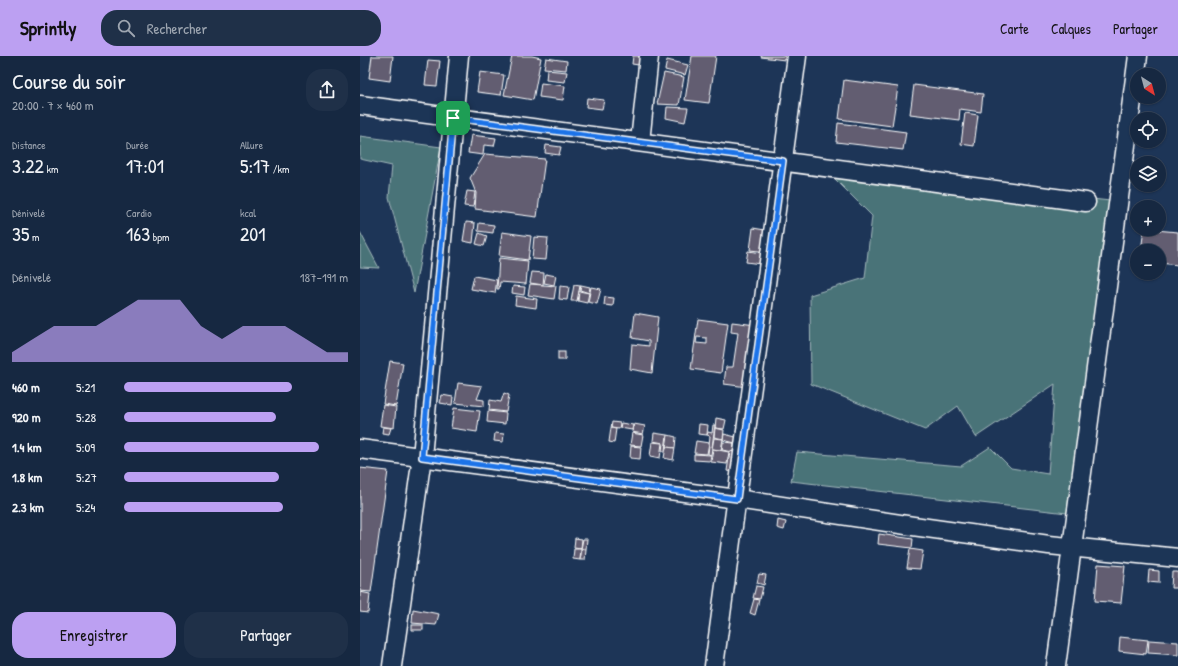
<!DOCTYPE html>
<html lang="fr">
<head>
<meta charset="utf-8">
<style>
  :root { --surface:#162841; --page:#1f3048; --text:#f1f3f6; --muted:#9ea6b1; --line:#35445a; --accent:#bca0f2 }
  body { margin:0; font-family:"Patrick Hand",sans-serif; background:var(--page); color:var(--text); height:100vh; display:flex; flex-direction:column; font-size:15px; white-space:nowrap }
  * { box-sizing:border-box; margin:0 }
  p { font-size:13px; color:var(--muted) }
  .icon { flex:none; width:22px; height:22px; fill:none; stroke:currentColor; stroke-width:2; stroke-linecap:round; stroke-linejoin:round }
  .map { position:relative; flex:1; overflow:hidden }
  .panel { display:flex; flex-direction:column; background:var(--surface); width:360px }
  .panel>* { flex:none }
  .needle { width:26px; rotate:144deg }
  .controls { position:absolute; left:770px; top:12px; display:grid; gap:8px }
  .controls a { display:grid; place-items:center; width:36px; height:36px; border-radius:50%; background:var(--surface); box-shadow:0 1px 3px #0004,0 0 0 1px var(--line); font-size:20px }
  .pin { position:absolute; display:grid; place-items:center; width:34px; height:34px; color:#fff; margin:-17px; border-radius:8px; box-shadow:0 2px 6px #0006 }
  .round { display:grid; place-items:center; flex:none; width:42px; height:42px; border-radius:16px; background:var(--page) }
  .head { display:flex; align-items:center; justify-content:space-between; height:68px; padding:0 12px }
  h1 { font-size:22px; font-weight:600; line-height:30px }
  .metrics { display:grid; grid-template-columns:repeat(3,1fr); gap:6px; height:68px; padding:4px 12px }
  .metrics div { display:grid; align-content:center }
  .metrics b { font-size:20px; font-weight:600 }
  .metrics small { font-size:11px; font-weight:400 }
  .metrics p { font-size:11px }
  .chart { height:112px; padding:8px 12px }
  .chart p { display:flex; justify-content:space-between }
  .chart svg { width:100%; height:72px; margin-top:4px; fill:var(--accent); opacity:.7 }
  .primary-button { display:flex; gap:8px; margin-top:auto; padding:8px 12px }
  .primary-button a { flex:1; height:46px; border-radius:16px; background:var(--accent); color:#111; font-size:16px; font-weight:600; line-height:46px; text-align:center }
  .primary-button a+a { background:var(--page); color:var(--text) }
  ul { padding:0 12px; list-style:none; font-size:13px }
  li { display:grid; grid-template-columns:64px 48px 1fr; align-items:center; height:30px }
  li i { height:10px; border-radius:5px; background:var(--accent) }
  header { display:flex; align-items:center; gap:24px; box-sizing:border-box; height:56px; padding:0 20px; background:var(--accent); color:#111 }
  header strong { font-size:19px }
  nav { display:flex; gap:22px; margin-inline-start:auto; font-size:14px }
  .search { width:280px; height:36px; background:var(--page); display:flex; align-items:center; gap:10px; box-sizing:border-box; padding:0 14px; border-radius:16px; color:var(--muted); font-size:15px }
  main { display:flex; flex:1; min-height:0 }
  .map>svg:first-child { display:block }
  .green { fill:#4a7378; stroke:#a4b9bc }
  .building { fill:#625d71; stroke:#fff; fill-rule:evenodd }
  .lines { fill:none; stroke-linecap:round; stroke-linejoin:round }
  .minor-casing { stroke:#fff; stroke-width:21 }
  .minor { stroke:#1d3557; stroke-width:18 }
  .route-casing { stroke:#fff; stroke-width:8 }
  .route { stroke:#1a73e8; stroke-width:5 }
</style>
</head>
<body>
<header>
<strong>Sprintly</strong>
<div class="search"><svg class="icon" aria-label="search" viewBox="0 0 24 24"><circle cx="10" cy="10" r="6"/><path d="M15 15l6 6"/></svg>Rechercher</div>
<nav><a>Carte</a><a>Calques</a><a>Partager</a></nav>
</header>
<main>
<section class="panel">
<div class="head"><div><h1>Course du soir</h1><p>20:00 · 7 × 460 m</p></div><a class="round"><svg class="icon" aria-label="share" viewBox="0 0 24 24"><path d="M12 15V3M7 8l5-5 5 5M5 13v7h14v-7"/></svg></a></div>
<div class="metrics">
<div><p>Distance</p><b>3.22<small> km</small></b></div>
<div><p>Durée</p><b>17:01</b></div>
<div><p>Allure</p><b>5:17<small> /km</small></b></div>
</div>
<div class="metrics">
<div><p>Dénivelé</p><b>35<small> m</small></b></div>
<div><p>Cardio</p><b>163<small> bpm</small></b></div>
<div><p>kcal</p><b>201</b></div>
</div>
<div class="chart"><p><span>Dénivelé</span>187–191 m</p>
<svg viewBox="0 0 160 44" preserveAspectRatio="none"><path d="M0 44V38L10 30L20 22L30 22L40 22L50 14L60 6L70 6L80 6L90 22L100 30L110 22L120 22L130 22L140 30L150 38L160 38V44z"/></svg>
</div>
<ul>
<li><b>460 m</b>5:21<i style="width:75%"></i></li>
<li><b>920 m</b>5:28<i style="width:68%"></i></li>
<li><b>1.4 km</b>5:09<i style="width:87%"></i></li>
<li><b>1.8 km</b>5:27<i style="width:69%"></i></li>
<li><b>2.3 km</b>5:24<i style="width:71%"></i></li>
</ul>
<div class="primary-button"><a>Enregistrer</a><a>Partager</a></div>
</section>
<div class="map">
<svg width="818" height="610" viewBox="0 0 818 610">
  <rect width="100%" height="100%" fill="#1d3557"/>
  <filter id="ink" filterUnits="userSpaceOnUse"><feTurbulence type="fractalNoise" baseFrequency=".025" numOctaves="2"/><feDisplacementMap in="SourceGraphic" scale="8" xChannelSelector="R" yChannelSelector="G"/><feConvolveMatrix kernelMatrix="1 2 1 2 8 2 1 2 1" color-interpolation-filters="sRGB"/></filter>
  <g filter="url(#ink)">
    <g class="green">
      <polygon points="0,80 81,91 54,237 29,141 32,110 0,103"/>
      <polygon points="465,113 750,145 707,457 431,425 437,396 601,410 630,391 651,412 688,418 695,328 616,381 598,350 565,374 451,328 450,239 505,222 512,160"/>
      <polygon points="0,176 19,212 0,211"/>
    </g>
    <g class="building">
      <polygon points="12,0 33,0 30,25 9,22"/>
      <polygon points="152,0 172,0 181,2 173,44 144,39"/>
      <polygon points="273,0 287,0 285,10 272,8"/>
      <polygon points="332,0 356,0 349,47 325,44"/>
      <polygon points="401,0 425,0 425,4 401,1"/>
      <polygon points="186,2 207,5 206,14 184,12"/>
      <polygon points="68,4 80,5 77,30 65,29"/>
      <polygon points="307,4 328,9 325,19 305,14"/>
      <polygon points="187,14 207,16 205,26 186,24"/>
      <polygon points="120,16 144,19 141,39 117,36"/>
      <polygon points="304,17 324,21 319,49 297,48"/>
      <polygon points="484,24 538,31 532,70 479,63"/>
      <polygon points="181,27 205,30 203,44 179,41"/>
      <polygon points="554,29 623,38 621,56 600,53 599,64 550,58"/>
      <polygon points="227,42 244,44 242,53 226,51"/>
      <polygon points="307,51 328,52 325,66 306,62"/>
      <polygon points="605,57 618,59 614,90 601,88"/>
      <polygon points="478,67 546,76 543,94 476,86"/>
      <polygon points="111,79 136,82 134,90 124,89 123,99 108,97"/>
      <polygon points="186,89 201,91 199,99 185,97"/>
      <polygon points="125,98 185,103 177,161 115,153 116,137 110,122"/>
      <polygon points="107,135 115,136 113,151 104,150"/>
      <polygon points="106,166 115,167 113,187 103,185"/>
      <polygon points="119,167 134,169 133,177 118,175"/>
      <polygon points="393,172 411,175 408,196 390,194"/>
      <polygon points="784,173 818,176 818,209 799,207 799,195 781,195"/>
      <polygon points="142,176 171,180 168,204 139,200"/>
      <polygon points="119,177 127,180 124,190 116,188"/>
      <polygon points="174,181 188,182 186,204 172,203"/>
      <polygon points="388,195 409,198 408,209 386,206"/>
      <polygon points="139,202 168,205 166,228 140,226 139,233 137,233"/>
      <polygon points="172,216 184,217 183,229 170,227"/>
      <polygon points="186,218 196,220 194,229 184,227"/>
      <polygon points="114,220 137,224 135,237 111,233"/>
      <polygon points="170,228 196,230 194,243 168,239"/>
      <polygon points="214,229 220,230 217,245 211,245"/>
      <polygon points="221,229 230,231 229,237 220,234"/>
      <polygon points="153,230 165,231 164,239 152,237"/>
      <polygon points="200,230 209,231 207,244 199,243"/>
      <polygon points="231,231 241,233 237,248 228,246"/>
      <polygon points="219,235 229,237 227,247 218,245"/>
      <polygon points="156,240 177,243 176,252 155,249"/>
      <polygon points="245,241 254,242 253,250 244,249"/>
      <polygon points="275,257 298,261 292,317 270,313 272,288 289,290 289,285 272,282"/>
      <path d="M338,263l30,4 -7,50 -30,-4zM337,281l10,1v6l-11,-1z"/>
      <polygon points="372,266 404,270 395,332 364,328 366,311 373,311 378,277 371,276"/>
      <rect x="198" y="296" width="7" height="8"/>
      <polygon points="30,305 43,307 36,350 23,348"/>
      <polygon points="98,327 122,330 117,343 124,344 124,350 95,347"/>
      <polygon points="144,337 149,339 146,356 129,354 130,344 141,346"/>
      <polygon points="82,339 93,341 92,349 80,347"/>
      <polygon points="23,349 36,351 34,372 20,370"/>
      <polygon points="94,352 120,355 117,376 91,372"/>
      <polygon points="128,355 146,357 145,368 127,366"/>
      <polygon points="356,362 366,364 364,373 355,372"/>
      <polygon points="252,366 260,367 259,373 251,372"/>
      <polygon points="261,367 273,369 272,374 260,372"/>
      <polygon points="274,368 285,370 283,378 272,376"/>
      <polygon points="339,368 348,369 347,379 338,378"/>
      <polygon points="353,369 355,369 351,399 348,398 350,380 347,379 348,376 352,377"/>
      <polygon points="23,371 31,372 29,378 22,377"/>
      <polygon points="251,372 256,373 254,387 249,386"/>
      <polygon points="355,372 364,374 363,383 354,381"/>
      <polygon points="135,377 144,378 143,386 134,385"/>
      <polygon points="272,377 283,379 281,390 270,389"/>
      <polygon points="294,377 307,379 305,395 302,395 303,387 293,385"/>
      <polygon points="364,378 376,381 375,387 363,384"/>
      <polygon points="308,379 316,381 315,392 306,391"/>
      <polygon points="354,382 363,383 361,394 352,393"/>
      <polygon points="336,385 349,387 347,398 334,397"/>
      <polygon points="292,386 302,387 300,402 290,400"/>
      <polygon points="363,386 374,387 373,396 362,394"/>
      <polygon points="271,390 281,391 280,403 270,402"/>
      <polygon points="306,391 315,392 313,404 304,402"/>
      <polygon points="353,393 369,396 367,408 351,406"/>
      <polygon points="370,395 379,397 376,416 367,415"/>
      <polygon points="334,398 351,399 350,405 334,404"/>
      <polygon points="0,412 28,415 11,536 0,535"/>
      <polygon points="418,464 426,466 424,474 417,472"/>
      <polygon points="519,478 553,483 552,492 518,488"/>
      <polygon points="215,482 222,483 221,493 214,492"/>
      <polygon points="223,483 227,483 226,493 221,493"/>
      <polygon points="214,493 221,493 220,504 213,503"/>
      <polygon points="222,493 226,494 225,504 220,504"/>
      <polygon points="550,493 563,495 560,513 547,512"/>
      <polygon points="738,508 765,510 761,547 735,545"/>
      <polygon points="789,514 799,515 799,527 788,526"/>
      <polygon points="812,516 818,516 818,532 811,532"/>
      <polygon points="399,518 406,519 404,529 397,527"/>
      <polygon points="396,530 403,531 400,543 393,542"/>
      <polygon points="0,536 10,538 8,557 0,556"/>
      <polygon points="394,543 399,544 395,559 390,557"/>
      <polygon points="53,553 79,558 76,569 52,567"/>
      <rect x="52" y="569" width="11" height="5"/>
      <polygon points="760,581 788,584 786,598 759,595"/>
      <polygon points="789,584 818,586 818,599 788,597"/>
    </g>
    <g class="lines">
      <defs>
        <g id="minor">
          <polyline points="0,49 726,146"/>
          <polyline points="280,86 289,0"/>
          <polyline points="0,393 377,443 553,470 689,489 818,502"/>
          <polyline points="32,610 62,401 99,0"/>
          <polyline points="354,610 437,0"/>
          <polyline points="696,610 778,0"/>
        </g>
      </defs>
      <use href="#minor" class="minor-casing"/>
      <use href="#minor" class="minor"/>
    </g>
  </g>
  <g class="lines" filter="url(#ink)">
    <defs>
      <polygon id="route" points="93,62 423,105 377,443 62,401"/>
    </defs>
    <use href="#route" class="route-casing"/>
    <use href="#route" class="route"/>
  </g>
</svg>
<div class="controls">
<a><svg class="needle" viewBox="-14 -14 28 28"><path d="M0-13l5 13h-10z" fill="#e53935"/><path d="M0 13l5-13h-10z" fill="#9ea6b1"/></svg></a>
<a><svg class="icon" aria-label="locate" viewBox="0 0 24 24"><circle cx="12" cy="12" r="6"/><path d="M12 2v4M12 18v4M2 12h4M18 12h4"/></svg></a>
<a><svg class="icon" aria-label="layers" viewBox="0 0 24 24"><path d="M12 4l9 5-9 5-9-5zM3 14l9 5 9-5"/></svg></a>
<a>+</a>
<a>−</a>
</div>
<div class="pin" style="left:93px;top:62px;background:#1e9e55"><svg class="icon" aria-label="arrive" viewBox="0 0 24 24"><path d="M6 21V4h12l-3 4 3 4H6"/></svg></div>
</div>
</main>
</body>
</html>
